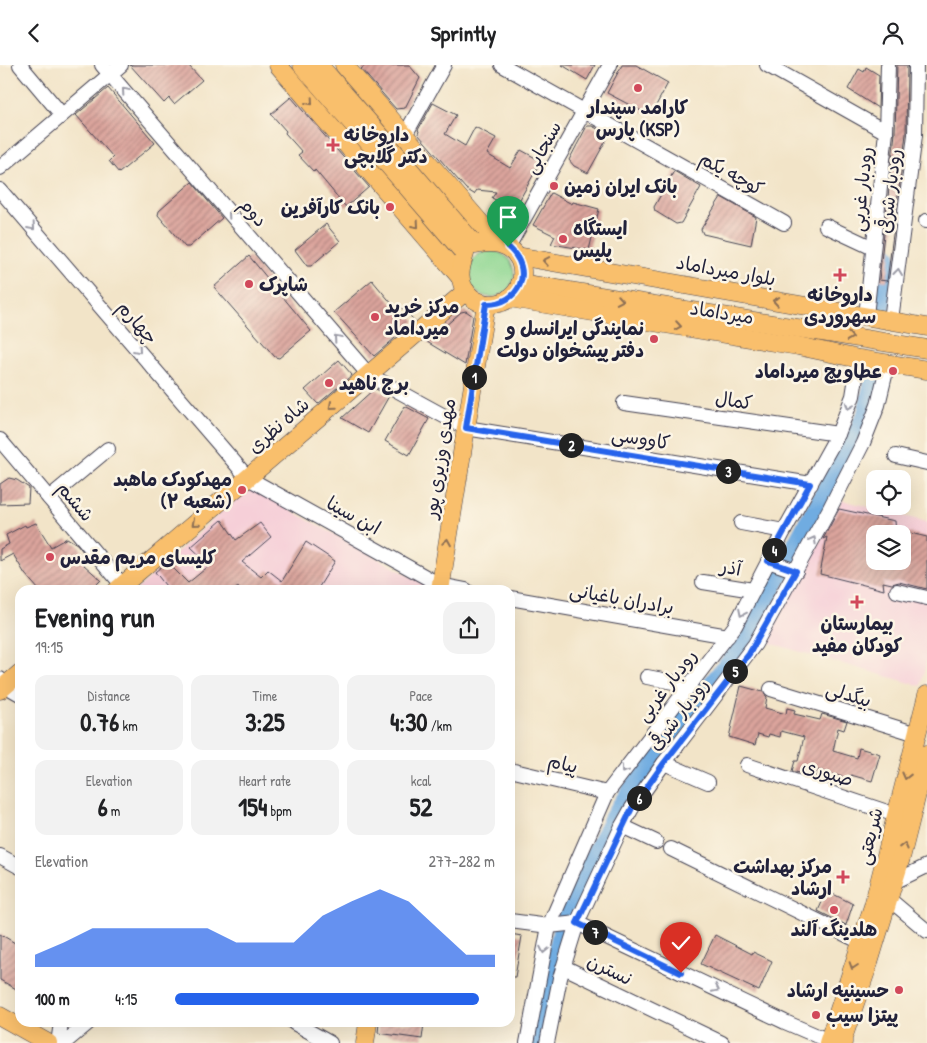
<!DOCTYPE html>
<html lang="en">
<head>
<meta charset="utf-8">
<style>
  :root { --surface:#fff; --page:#f2f2f2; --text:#202124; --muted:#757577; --accent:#2563eb }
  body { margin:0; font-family:"Patrick Hand","Playpen Sans Arabic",sans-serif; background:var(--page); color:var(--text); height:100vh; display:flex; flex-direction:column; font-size:19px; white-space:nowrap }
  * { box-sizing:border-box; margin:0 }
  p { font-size:16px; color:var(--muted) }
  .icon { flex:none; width:28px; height:28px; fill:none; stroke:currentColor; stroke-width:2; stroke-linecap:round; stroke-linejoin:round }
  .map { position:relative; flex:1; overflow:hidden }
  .drawer { position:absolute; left:15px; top:520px; width:500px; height:442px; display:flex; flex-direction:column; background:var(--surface); border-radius:15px; box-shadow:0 5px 20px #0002 }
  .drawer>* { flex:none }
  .controls { position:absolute; left:866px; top:405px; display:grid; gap:10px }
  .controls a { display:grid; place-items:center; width:45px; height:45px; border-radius:10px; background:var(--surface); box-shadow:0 5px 20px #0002; font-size:25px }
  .pin { position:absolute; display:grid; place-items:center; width:42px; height:42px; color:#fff; margin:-51px -21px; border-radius:50% 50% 50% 0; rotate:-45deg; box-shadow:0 0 5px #0007 }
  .pin .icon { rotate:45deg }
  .km { position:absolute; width:25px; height:25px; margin:-12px; border-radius:50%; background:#222; color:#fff; font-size:14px; line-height:25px; text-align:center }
  .round { display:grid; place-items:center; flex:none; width:52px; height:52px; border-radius:15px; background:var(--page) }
  .headline { display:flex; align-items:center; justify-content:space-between; height:85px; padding:0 20px }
  h1 { font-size:28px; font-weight:700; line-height:38px }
  .figures { display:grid; grid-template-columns:repeat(3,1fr); gap:8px; height:85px; padding:5px 20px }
  .figures div { display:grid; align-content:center; border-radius:12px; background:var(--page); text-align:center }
  .figures b { font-size:25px; font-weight:700 }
  .figures small { font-size:14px; font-weight:400 }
  .figures p { font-size:14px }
  .chart { height:140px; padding:10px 20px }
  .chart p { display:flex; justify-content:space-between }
  .chart svg { width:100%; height:90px; margin-top:5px; fill:var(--accent); opacity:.7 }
  ul { padding:0 20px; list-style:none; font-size:16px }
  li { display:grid; grid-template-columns:80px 60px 1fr; align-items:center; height:38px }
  li i { height:12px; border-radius:6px; background:var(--accent) }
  header { display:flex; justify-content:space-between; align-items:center; height:65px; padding:0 20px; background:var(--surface); font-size:22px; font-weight:700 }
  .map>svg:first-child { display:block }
  .built { fill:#f6cfd8; fill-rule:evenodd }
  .green { fill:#8fd792; stroke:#587c66 }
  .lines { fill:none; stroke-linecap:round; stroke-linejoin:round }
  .river { stroke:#6face1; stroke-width:19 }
  .building { fill:url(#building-hatch) }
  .minor-casing { stroke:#413f50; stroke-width:16 }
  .major-casing { stroke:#413f50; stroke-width:19 }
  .minor { stroke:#fff; stroke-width:14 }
  .major { stroke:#f9bf6c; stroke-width:18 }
  .oneway { stroke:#9c9ca7 }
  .oneway2 { stroke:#8e7054 }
  .route-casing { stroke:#fff; stroke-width:10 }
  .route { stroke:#2563eb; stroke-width:6 }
  .poi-dot { fill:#d1495b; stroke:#fcf5e5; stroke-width:2 }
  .labels { text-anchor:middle; stroke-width:5; stroke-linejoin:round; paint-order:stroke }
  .poi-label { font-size:19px; font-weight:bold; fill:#22223b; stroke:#fcf5e5; text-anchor:start }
  .street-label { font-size:19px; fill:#22223b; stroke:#fcf5e5 }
</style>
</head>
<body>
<header><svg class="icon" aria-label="back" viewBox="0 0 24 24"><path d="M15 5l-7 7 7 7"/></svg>Sprintly<svg class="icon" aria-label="person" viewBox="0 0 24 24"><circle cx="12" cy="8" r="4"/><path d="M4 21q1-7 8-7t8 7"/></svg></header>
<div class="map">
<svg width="927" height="978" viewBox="0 0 927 978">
  <defs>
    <pattern id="building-hatch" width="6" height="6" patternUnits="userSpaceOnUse" patternTransform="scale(1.25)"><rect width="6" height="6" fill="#dba49c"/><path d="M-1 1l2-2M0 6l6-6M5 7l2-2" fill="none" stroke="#b18580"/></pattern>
  </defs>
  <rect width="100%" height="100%" fill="#fcf5e5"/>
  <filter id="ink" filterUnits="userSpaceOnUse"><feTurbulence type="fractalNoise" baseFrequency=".02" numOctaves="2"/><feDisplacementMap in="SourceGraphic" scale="10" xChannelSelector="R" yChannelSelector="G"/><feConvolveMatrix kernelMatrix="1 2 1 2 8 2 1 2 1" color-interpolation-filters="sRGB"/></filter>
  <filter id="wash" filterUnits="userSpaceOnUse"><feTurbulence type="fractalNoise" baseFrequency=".0096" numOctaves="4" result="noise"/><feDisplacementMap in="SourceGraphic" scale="20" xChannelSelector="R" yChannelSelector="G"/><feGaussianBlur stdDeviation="1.12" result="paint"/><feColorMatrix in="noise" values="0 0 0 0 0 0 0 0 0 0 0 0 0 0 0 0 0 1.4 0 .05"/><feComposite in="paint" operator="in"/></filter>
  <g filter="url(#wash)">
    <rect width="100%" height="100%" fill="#f2e4c8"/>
    <g class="built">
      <polygon points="249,422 433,524 433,525 136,525"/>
      <path d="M842,435l85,22v136l-6,28 -155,-44zM875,469h27v27h-27z"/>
    </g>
    <circle class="green" cx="491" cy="209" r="23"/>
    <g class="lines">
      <g class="river">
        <polyline points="882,240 887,191"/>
        <polyline points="538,978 545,937 568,841 613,753 654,690 729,598 746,572 866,350 875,309"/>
      </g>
    </g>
    <g id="blocks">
      <g class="building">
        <polygon points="130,0 188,0 202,15 174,39 169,33 164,38"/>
        <polygon points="366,0 409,0 420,13 405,43 396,44 361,4"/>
        <polygon points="562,0 595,0 587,15"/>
        <polygon points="622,0 636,0 668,18 652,48 647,49 607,28"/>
        <polygon points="897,0 907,0 906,69 887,216 879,215 895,68"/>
        <polygon points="866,2 879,10 878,43 848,24 859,4 864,7"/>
        <polygon points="108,23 155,78 119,108 109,96 113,92 76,50"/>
        <polygon points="291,32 369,122 346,142 315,105 314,107 298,90 302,87 285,68 286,66 271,49"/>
        <polygon points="433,38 456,50 445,69 465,81 475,62 496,73 487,89 510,103 521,85 541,96 514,145 492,133 496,127 477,125 474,129 466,124 418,69 419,66 418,65"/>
        <polygon points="587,61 592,61 609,70 588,108 574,101 569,95"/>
        <polygon points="674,106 701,122 681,158 676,159 655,146 654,142"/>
        <polygon points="192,117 222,153 189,182 185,182 158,150 159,146"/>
        <polygon points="551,128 572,139 573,137 599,144 589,185 551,179 555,171 533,160"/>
        <polygon points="721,132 756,152 751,180 703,169 701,164"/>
        <polygon points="326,159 340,176 311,201 307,201 295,185"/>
        <polygon points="249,191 311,266 279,293 275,292 214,222"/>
        <polygon points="372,215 398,246 402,243 415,256 374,291 334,247"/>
        <polygon points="466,246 473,251 465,300 427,277 461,247"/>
        <polygon points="339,295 352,310 318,339 305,325"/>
        <polygon points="374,324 376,324 389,331 368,368 342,353"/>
        <polygon points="405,341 429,354 409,390 385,376"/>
        <polygon points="9,413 17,415 29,423 28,438 0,439 0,419"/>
        <polygon points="839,444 895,456 896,469 875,469 875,496 902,496 902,466 927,472 927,524 899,517 892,519 883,517 884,525 820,509 827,472 823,474"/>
        <polygon points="222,455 236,475 260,458 271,472 242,497 261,512 268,505 282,516 306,477 335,496 317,525 242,525 238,522 234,525 169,525 155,507 167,497 188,518 210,500 191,482"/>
        <polygon points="36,458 51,482 67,473 77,479 84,488 87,494 84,500 101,515 91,525 39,525 25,509 13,489 0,496 0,484 9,479 6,470 25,460 26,462"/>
        <polygon points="741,621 763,627 767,632 765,643 786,649 787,643 795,645 794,649 820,655 822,649 847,656 844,665 838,663 833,686 857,693 859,683 880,689 872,716 851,710 850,714 817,705 815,712 792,706 795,696 798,696 804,672 781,666 780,672 769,669 768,672 758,669 755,680 729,672"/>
        <polygon points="827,826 853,839 846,860 818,846"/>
        <polygon points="0,869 20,881 20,926 0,915"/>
        <polygon points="510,869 522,871 515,912 510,912"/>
        <polygon points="715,870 752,889 753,887 772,896 759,926 701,899"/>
        <polygon points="379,958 424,958 422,974 378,968"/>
      </g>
    </g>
  </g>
  <g filter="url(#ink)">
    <use href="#blocks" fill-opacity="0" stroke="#413f50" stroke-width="1"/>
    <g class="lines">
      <defs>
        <g id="minor">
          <polyline points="20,0 62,50"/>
          <polyline points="102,0 369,310 466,363 811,419"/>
          <polyline points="502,0 784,158"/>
          <polyline points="767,0 886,67"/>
          <polyline points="405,70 444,0"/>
          <polyline points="0,103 121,0"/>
          <polyline points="0,125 248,413 440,520 466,525"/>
          <polyline points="926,156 927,156"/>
          <polyline points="826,161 873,183"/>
          <polyline points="508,182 610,0"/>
          <polyline points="866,251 886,67 888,0"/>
          <polyline points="891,255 915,70 916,0"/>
          <polyline points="624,338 838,369"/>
          <polyline points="0,375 123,521 122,525"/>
          <polyline points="896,391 927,398"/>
          <polyline points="49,433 108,384"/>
          <polyline points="741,458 784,466"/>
          <polyline points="768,496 796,506"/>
          <polyline points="703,517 753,525"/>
          <polyline points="897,526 927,533"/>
          <polyline points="510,533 728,571"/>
          <polyline points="647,612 689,620"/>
          <polyline points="0,614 6,621 20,629"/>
          <polyline points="771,624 917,669"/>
          <polyline points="664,698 708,717"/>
          <polyline points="747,700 896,750"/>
          <polyline points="510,705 607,728"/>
          <polyline points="622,761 656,777"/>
          <polyline points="671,784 861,877"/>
          <polyline points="0,791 20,802"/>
          <polyline points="894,817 927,801"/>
          <polyline points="889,834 927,866"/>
          <polyline points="510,856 549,861 577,858"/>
          <polyline points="577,858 785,957 829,976"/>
          <polyline points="564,902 722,978"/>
          <polyline points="294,958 330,978"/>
          <polyline points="58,978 61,958"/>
          <polyline points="64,978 88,958"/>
          <polyline points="527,978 549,861 607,728 735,561 784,466 838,369 853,331 859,294"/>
          <polyline points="547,978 560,913 577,858 622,761 632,743 664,698 755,579 829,445 863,378 878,340 888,298"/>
        </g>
        <g id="major">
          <polyline points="278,0 460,212"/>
          <path d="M302,0l163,189c-5,14 -8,27 3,40 6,7 15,10 24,10 44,-2 41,-74 -17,-59l-156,-180"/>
          <polyline points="344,0 497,177"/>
          <polyline points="517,191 927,262"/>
          <polyline points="520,218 927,284"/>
          <polyline points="509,233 798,281 859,294 927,305"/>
          <polyline points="117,525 466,226"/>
          <polyline points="440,525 486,239"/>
          <polyline points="0,625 20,608"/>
          <polyline points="0,951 48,978"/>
          <polyline points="365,978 368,958"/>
          <polyline points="828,978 873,841 927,630"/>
          <polyline points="843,978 843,973 869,898 901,793 927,689"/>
        </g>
      </defs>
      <use href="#minor" class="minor-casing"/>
      <use href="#major" class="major-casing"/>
      <use href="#minor" class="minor"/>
      <use href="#major" class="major"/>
    </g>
    <defs><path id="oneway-chevron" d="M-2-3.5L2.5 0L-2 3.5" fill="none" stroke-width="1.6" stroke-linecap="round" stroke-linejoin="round" transform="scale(1.25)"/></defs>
    <g class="oneway">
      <use href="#oneway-chevron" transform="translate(125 26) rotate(-131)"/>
      <use href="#oneway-chevron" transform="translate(231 149) rotate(-131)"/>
      <use href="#oneway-chevron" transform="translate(32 162) rotate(49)"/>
      <use href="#oneway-chevron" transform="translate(898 207) rotate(-83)"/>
      <use href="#oneway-chevron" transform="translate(337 273) rotate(-131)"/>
      <use href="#oneway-chevron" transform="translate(138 285) rotate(49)"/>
      <use href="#oneway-chevron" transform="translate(849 341) rotate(111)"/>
      <use href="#oneway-chevron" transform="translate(813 475) rotate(-61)"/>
      <use href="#oneway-chevron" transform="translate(742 548) rotate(116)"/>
      <use href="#oneway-chevron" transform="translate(624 705) rotate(127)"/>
      <use href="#oneway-chevron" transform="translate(544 885) rotate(101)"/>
      <use href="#oneway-chevron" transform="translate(716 924) rotate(26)"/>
    </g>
    <g class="oneway2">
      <use href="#oneway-chevron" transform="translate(310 37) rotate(49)"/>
      <use href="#oneway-chevron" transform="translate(416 160) rotate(49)"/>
      <use href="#oneway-chevron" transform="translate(546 196) rotate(-170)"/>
      <use href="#oneway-chevron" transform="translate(620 235) rotate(10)"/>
      <use href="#oneway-chevron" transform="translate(776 236) rotate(-170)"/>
      <use href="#oneway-chevron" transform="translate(678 261) rotate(9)"/>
      <use href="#oneway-chevron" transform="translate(850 272) rotate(9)"/>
      <use href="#oneway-chevron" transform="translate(332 341) rotate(139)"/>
      <use href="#oneway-chevron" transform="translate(195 458) rotate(139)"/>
      <use href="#oneway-chevron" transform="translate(447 477) rotate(-81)"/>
      <use href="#oneway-chevron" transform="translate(906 711) rotate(104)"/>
      <use href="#oneway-chevron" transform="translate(904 781) rotate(-76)"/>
      <use href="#oneway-chevron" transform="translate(853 901) rotate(108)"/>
    </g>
  </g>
  <g class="lines" filter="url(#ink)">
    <defs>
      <path id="route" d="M508,182c27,23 12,58 -22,57l-20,124 344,56 -42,77 28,10 -47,83 -85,109 -32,45 -55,115 104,50"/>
    </defs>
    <use href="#route" class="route-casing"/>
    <use href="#route" class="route"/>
  </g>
  <g class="poi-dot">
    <circle cx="638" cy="23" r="5"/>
    <path d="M330.5 72.5h5v5h5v5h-5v5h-5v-5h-5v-5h5z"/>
    <circle cx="554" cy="121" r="5"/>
    <circle cx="390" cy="142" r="5"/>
    <circle cx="563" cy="174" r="5"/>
    <path d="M837.5 202.5h5v5h5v5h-5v5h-5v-5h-5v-5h5z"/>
    <circle cx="249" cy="219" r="5"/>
    <circle cx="375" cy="252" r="5"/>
    <circle cx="654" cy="274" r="5"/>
    <circle cx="893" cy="306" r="5"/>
    <circle cx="329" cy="318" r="5"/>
    <circle cx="242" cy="425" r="5"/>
    <circle cx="50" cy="492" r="5"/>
    <path d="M854.5 529.5h5v5h5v5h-5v5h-5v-5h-5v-5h5z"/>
    <path d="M840.5 804.5h5v5h5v5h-5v5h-5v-5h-5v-5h5z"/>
    <circle cx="834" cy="845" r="5"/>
    <circle cx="899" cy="925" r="5"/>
    <circle cx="816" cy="950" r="5"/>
  </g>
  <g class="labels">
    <g class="poi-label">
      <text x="638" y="49" text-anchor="middle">کارامد سپندار<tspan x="638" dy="22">پارس (KSP)</tspan></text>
      <text x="344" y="76">داروخانه<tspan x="344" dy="22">دکتر گلابچی</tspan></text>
      <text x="564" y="128">بانک ایران زمین</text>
      <text x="380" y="149" text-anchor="end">بانک کارآفرین</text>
      <text x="573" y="170">ایستگاه<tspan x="573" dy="22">پلیس</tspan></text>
      <text x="259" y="226">شاپرک</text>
      <text x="840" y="236" text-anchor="middle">داروخانه<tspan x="840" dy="22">سهروردی</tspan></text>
      <text x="385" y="248">مرکز خرید<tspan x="385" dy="22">میرداماد</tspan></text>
      <text x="644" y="270" text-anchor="end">نمایندگی ایرانسل و<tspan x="644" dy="22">دفتر پیشخوان دولت</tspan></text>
      <text x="883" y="313" text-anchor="end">عطاویچ میرداماد</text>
      <text x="339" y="325">برج ناهید</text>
      <text x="232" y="421" text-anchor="end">مهدکودک ماهبد<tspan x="232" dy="22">(شعبه ۲)</tspan></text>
      <text x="60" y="499">کلیسای مریم مقدس</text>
      <text x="857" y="565" text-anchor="middle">بیمارستان<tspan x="857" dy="22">کودکان مفید</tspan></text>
      <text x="832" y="808" text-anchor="end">مرکز بهداشت<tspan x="832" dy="22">ارشاد</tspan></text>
      <text x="834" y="871" text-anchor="middle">هلدینگ آلند</text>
      <text x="889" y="932" text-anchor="end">حسینیه ارشاد</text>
      <text x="826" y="957">پیتزا سیب</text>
    </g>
    <g class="street-label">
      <text transform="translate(542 82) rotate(-61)" y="7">سنجابی</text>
      <text transform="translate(732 108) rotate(29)" y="7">کوچه یکم</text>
      <text transform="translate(861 124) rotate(-84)" y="7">رودبار غربی</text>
      <text transform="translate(889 126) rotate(-83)" y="7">رودبار شرقی</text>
      <text transform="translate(254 147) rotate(49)" y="7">دوم</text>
      <text transform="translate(726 205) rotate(10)" y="7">بلوار میرداماد</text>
      <text transform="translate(722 247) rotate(9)" y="7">میرداماد</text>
      <text transform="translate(138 257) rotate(49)" y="7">چهارم</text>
      <text transform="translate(734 335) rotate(8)" y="7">کمال</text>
      <text transform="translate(278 360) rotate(-41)" y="7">شاه نظری</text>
      <text transform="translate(641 373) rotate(9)" y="7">کاووسی</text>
      <text transform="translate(439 393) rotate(-81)" y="7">مهدی وزیری پور</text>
      <text transform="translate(76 436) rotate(50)" y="7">ششم</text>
      <text transform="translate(354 450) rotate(29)" y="7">ابن سینا</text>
      <text transform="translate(731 502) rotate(10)" y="7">آذر</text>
      <text transform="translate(622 533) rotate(10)" y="7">برادران باغیانی</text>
      <text transform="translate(666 620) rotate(-52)" y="7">رودبار غربی</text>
      <text transform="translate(849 629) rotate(17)" y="7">بیگدلی</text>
      <text transform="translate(678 649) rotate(-52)" y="7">رودبار شرقی</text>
      <text transform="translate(563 698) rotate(13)" y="7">پیام</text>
      <text transform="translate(828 707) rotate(18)" y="7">صبوری</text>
      <text transform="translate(869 771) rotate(-76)" y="7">شریعتی</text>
      <text transform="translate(610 904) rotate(26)" y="7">نسترن</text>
    </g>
  </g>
</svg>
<div class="controls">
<a><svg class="icon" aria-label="locate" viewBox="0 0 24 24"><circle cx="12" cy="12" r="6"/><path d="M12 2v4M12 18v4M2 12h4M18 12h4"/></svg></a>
<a><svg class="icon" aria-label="layers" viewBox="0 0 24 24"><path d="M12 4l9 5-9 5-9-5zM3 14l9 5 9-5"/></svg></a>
</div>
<div class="pin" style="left:508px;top:182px;background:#1e9e55"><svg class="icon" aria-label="arrive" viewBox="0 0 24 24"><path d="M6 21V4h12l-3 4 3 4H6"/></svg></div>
<div class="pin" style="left:681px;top:908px;background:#d93025"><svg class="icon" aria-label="check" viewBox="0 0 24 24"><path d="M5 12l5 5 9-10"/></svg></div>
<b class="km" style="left:474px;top:312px">1</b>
<b class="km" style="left:571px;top:380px">2</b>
<b class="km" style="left:728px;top:406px">3</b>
<b class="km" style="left:774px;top:485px">4</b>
<b class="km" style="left:735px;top:606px">5</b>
<b class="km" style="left:639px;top:733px">6</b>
<b class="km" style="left:595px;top:867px">7</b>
<section class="drawer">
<div class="headline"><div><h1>Evening run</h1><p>19:15</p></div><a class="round"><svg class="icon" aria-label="share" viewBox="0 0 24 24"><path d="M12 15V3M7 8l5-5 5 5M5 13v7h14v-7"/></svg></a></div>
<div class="figures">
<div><p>Distance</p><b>0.76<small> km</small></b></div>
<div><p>Time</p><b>3:25</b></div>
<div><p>Pace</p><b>4:30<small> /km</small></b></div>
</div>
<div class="figures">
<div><p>Elevation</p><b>6<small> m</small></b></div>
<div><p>Heart rate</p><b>154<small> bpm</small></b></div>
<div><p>kcal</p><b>52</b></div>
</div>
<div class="chart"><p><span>Elevation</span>277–282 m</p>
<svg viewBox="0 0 160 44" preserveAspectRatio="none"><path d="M0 44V38L10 32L20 25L30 25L40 25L50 25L60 25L70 32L80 32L90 32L100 19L110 12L120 6L130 12L140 25L150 38L160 38V44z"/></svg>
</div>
<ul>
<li><b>100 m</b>4:15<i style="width:95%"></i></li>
</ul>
</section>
</div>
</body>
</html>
